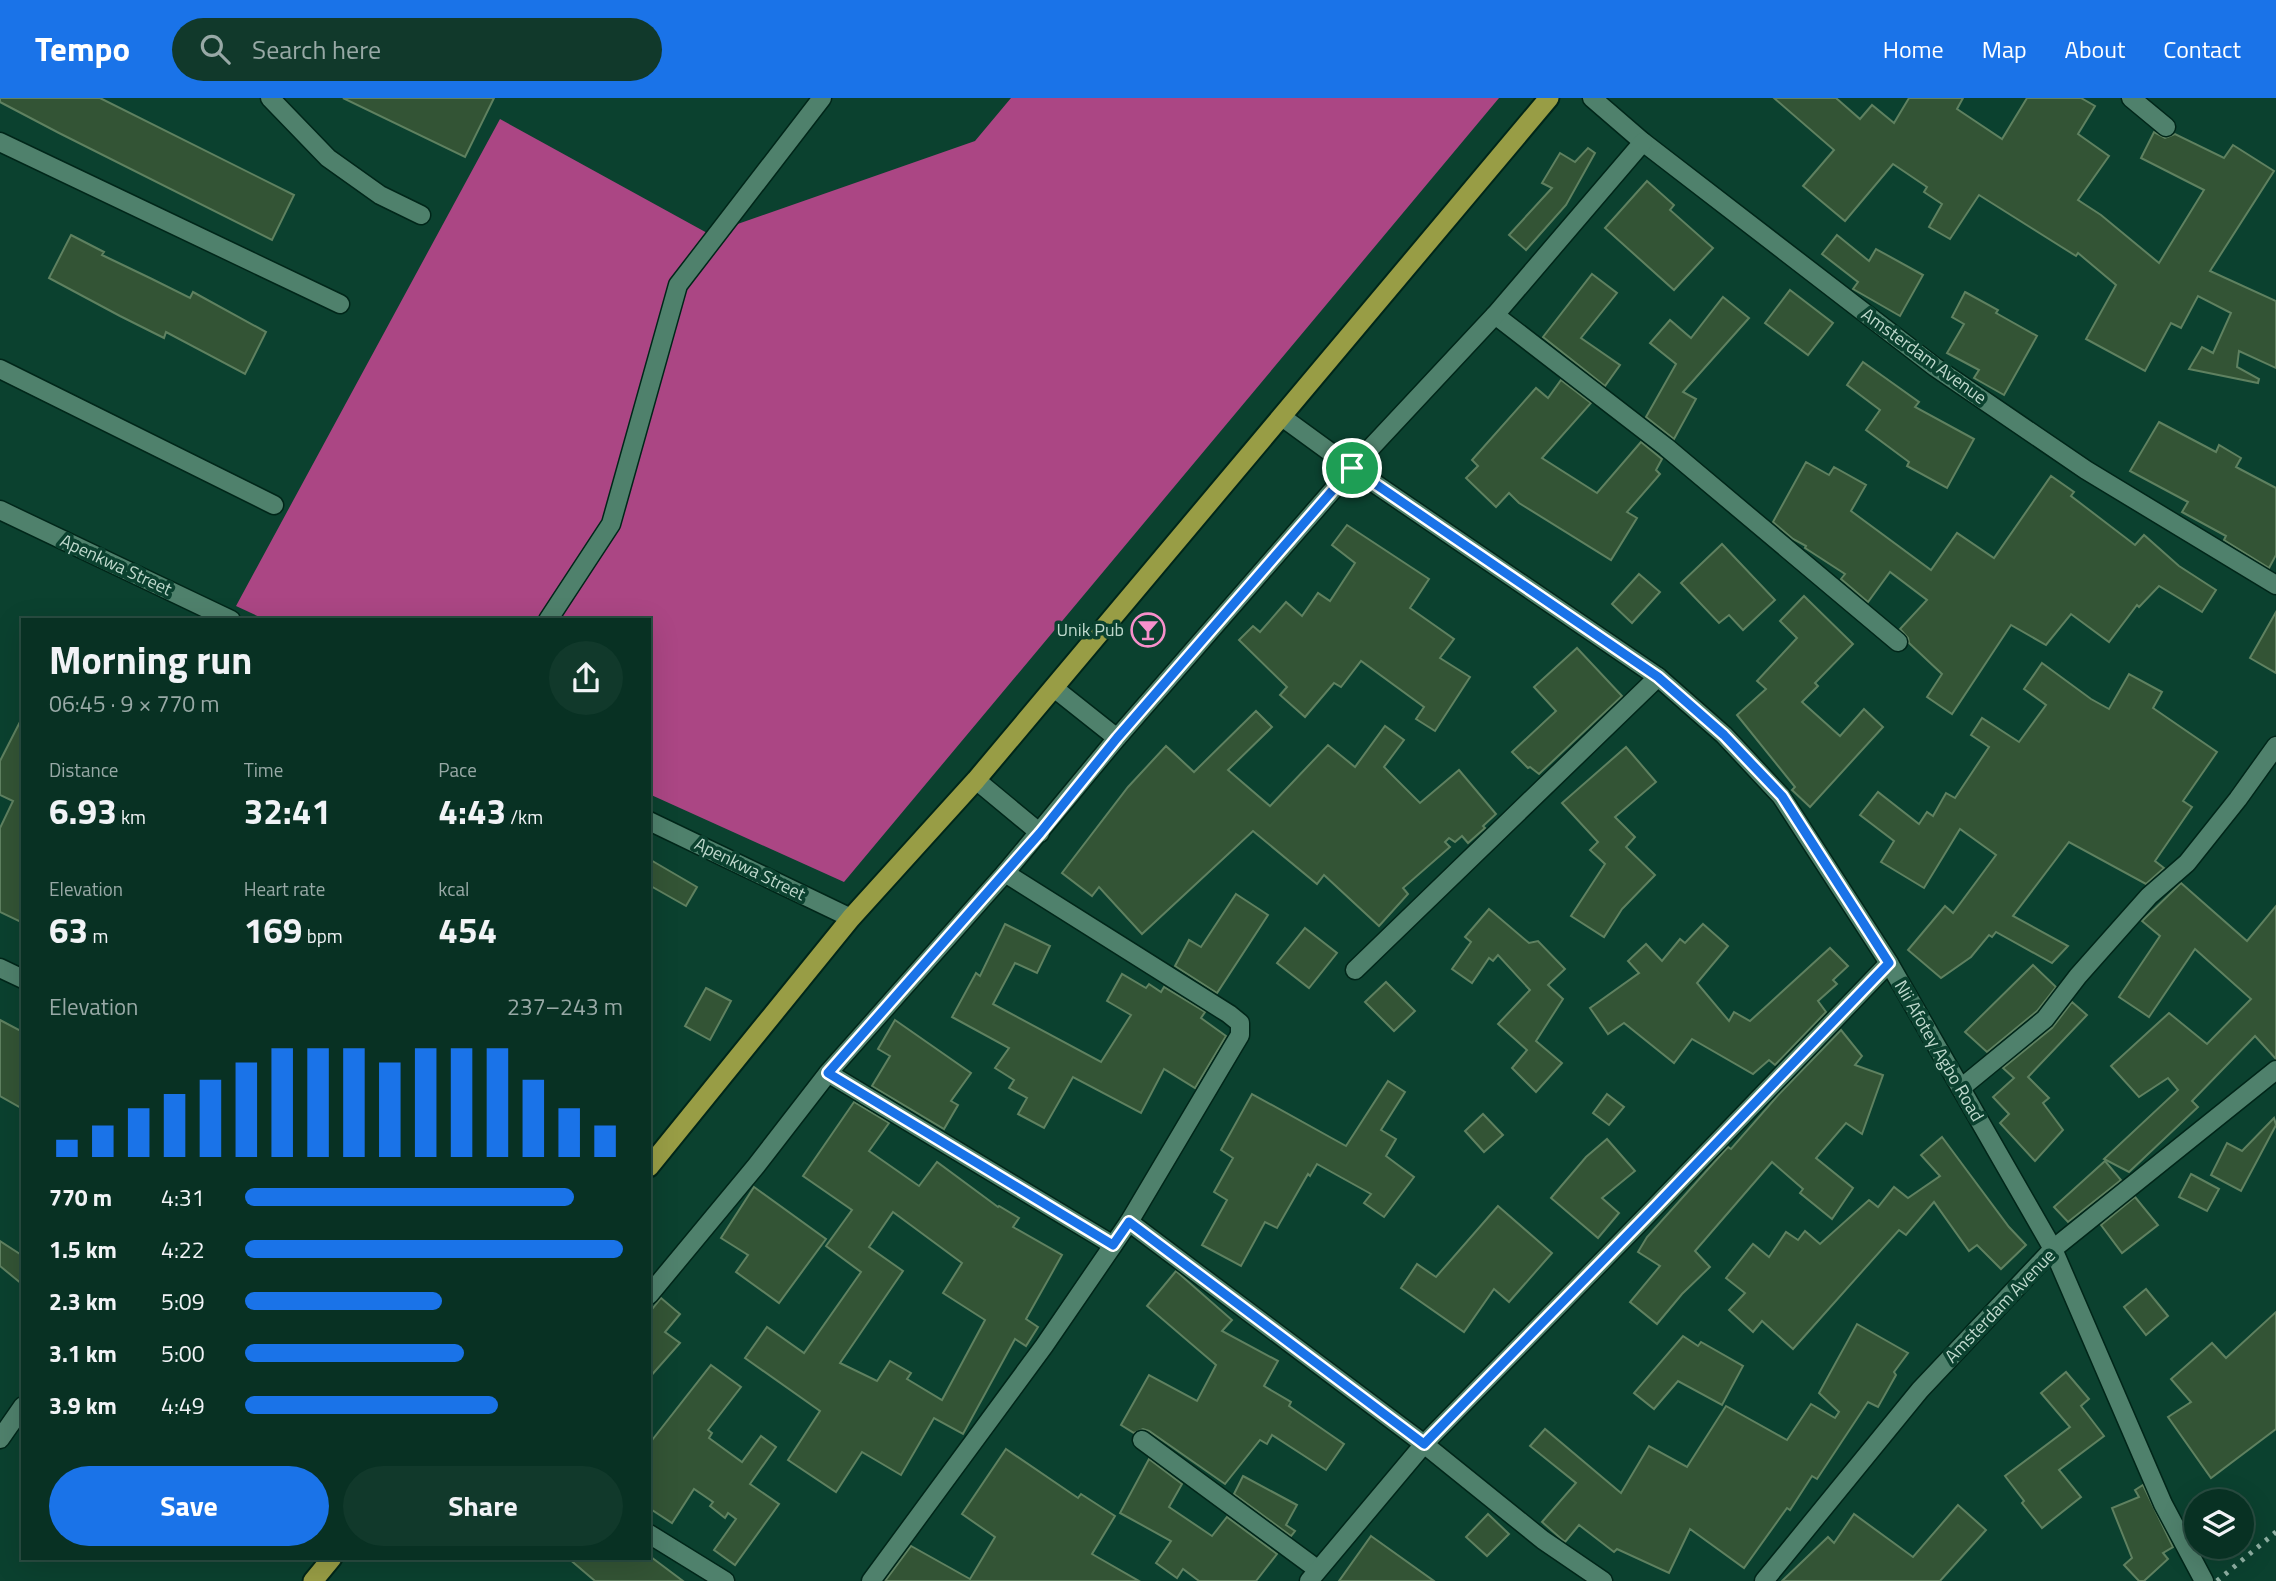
<!DOCTYPE html>
<html lang="en">
<head>
<meta charset="utf-8">
<style>
  :root { --surface:#083123; --page:#11392b; --text:#f1f3f6; --muted:#98a9a6; --line:#294c41; --accent:#1a73e8 }
  body { margin:0; font-family:"Titillium Web",sans-serif; background:var(--page); color:var(--text); height:100vh; display:flex; flex-direction:column; font-size:26px; white-space:nowrap }
  * { box-sizing:border-box; margin:0 }
  p { font-size:23px; color:var(--muted) }
  .icon { flex:none; width:38px; height:38px; fill:none; stroke:currentColor; stroke-width:2; stroke-linecap:round; stroke-linejoin:round }
  .map { position:relative; flex:1; overflow:hidden }
  .side { position:absolute; left:21px; top:520px; width:630px; height:942px; display:flex; flex-direction:column; background:var(--surface); border-radius:0px; box-shadow:0 7px 28px #0002,0 0 0 2px var(--line) }
  .side>* { flex:none }
  .tools { position:absolute; left:2184px; top:1391px; display:grid; gap:14px }
  .tools a { display:grid; place-items:center; width:70px; height:70px; border-radius:50%; background:var(--surface); box-shadow:0 7px 28px #0002,0 0 0 2px var(--line); font-size:35px }
  .pin { position:absolute; display:grid; place-items:center; width:60px; height:60px; color:#fff; margin:-30px; border:4px solid #fff; border-radius:50%; box-shadow:0 2px 7px #0007 }
  .round { display:grid; place-items:center; flex:none; width:74px; height:74px; border-radius:37px; background:var(--page) }
  .head { display:flex; align-items:center; justify-content:space-between; height:119px; padding:0 28px }
  h1 { font-size:38px; font-weight:700; line-height:52px }
  .figures { display:grid; grid-template-columns:repeat(3,1fr); gap:10px; height:119px; padding:7px 28px }
  .figures div { display:grid; align-content:center }
  .figures b { font-size:35px; font-weight:700 }
  .figures small { font-size:19px; font-weight:400 }
  .figures p { font-size:19px }
  .chart { height:196px; padding:14px 28px }
  .chart p { display:flex; justify-content:space-between }
  .chart svg { width:100%; height:126px; margin-top:7px; stroke:var(--accent); stroke-width:6 }
  .primary-button { display:flex; gap:14px; margin-top:auto; padding:14px 28px }
  .primary-button a { flex:1; height:80px; border-radius:42px; background:var(--accent); color:#fff; font-size:28px; font-weight:700; line-height:80px; text-align:center }
  .primary-button a+a { background:var(--page); color:var(--text) }
  ul { padding:0 28px; list-style:none; font-size:23px }
  li { display:grid; grid-template-columns:112px 84px 1fr; align-items:center; height:52px }
  li i { height:18px; border-radius:9px; background:var(--accent) }
  header { display:flex; align-items:center; gap:42px; box-sizing:border-box; height:98px; padding:0 35px; background:var(--accent); color:#fff }
  header strong { font-size:33px }
  nav { display:flex; gap:38px; margin-inline-start:auto; font-size:24px }
  .search { width:490px; height:63px; background:var(--page); display:flex; align-items:center; gap:18px; box-sizing:border-box; padding:0 24px; border-radius:38px; color:var(--muted); font-size:26px }
  .map>svg:first-child { display:block }
  .forest { fill:#ab4684 }
  .building { fill:#335435; stroke:#5f8160; stroke-width:2; fill-rule:evenodd }
  .lines { fill:none; stroke-linecap:round; stroke-linejoin:round }
  .minor-casing { stroke:#002619; stroke-width:21 }
  .trunk-casing { stroke:#002619; stroke-width:23 }
  .minor { stroke:#4f816c; stroke-width:18 }
  .trunk { stroke:#989d45; stroke-width:19 }
  .rail { stroke:#8eafa2; stroke-width:5; stroke-dasharray:3.5 7; stroke-linecap:butt }
  .route-casing { stroke:#fff; stroke-width:14 }
  .route { stroke:#1a73e8; stroke-width:9 }
  .labels { text-anchor:middle; stroke-width:7; stroke-linejoin:round; paint-order:stroke }
  .street-label { font-size:18px; fill:#bfd9cd; stroke:#0b412f }
  .poi-label { font-size:18px; fill:#bfd9cd; stroke:#0b412f; text-anchor:end }
</style>
</head>
<body>
<header>
<strong>Tempo</strong>
<div class="search"><svg class="icon" aria-label="search" viewBox="0 0 24 24"><circle cx="10" cy="10" r="6"/><path d="M15 15l6 6"/></svg>Search here</div>
<nav><a>Home</a><a>Map</a><a>About</a><a>Contact</a></nav>
</header>
<div class="map">
<svg width="2276" height="1483" viewBox="0 0 2276 1483">
  <rect width="100%" height="100%" fill="#0b412f"/>
  <polygon class="forest" points="1011,0 1499,0 844,784 649,696 649,522 266,522 236,508 500,21 709,136 975,43"/>
  <g class="building">
    <polygon points="0,0 100,0 294,97 272,142 59,35 0,4"/>
    <polygon points="343,0 494,0 465,59"/>
    <polygon points="1774,0 1836,0 1860,21 1872,7 1894,25 1909,0 1963,0 1957,11 2002,41 2027,0 2081,0 2095,8 2078,36 2109,58 2078,102 2101,117 2159,165 2204,92 2141,60 2154,34 2165,40 2175,36 2224,60 2233,47 2274,73 2210,173 2276,203 2276,270 2239,253 2237,269 2259,281 2258,285 2189,271 2202,249 2213,255 2231,215 2198,198 2181,230 2171,225 2145,273 2086,241 2116,187 2078,155 2076,158 1979,97 1950,141 1929,129 1942,106 1924,94 1927,89 1893,66 1845,123 1803,88 1834,52"/>
    <polygon points="1588,50 1595,55 1566,107 1526,152 1509,137 1552,90 1542,85 1560,55 1575,64"/>
    <polygon points="1647,83 1674,107 1670,112 1713,150 1674,192 1605,130"/>
    <polygon points="71,137 104,154 102,157 152,181 190,200 193,194 266,234 245,276 166,234 164,240 120,218 49,180"/>
    <polygon points="1837,137 1869,163 1876,151 1923,177 1900,218 1853,191 1858,184 1822,156"/>
    <polygon points="1592,176 1617,195 1581,240 1620,267 1605,288 1543,239"/>
    <polygon points="1790,192 1833,225 1808,257 1765,225"/>
    <polygon points="1965,194 1998,212 1996,215 2037,238 2004,297 1974,280 1979,272 1947,255 1964,226 1952,219"/>
    <polygon points="1723,199 1749,220 1683,294 1696,301 1674,341 1646,319 1676,266 1650,245 1670,222 1691,240"/>
    <polygon points="1863,264 1919,304 1915,309 1974,341 1947,390 1907,368 1909,364 1866,332 1880,312 1847,287"/>
    <polygon points="1561,282 1591,305 1542,360 1597,395 1641,344 1662,361 1656,372 1660,376 1627,414 1637,420 1611,462 1519,405 1509,395 1496,409 1466,380 1478,368 1472,362 1536,290 1548,300"/>
    <polygon points="2159,324 2216,354 2219,347 2241,360 2236,369 2276,390 2276,457 2269,470 2224,442 2226,438 2182,414 2188,404 2130,373"/>
    <polygon points="1806,364 1829,377 1834,369 1866,387 1851,413 1931,472 1957,435 1994,460 2051,378 2074,394 2071,398 2135,447 2144,437 2179,468 2216,492 2202,514 2159,488 2139,509 2137,507 2109,544 2071,516 2046,547 2011,527 1952,616 1927,599 1942,576 1909,545 1908,540 1900,531 1927,502 1890,474 1868,504 1841,481 1845,476 1805,450 1806,448 1793,441 1773,424"/>
    <polygon points="1347,427 1429,481 1410,510 1454,541 1440,560 1470,579 1435,633 1416,621 1424,609 1361,563 1341,589 1334,585 1305,619 1280,597 1287,589 1239,542 1253,528 1260,534 1286,504 1302,518 1318,495 1330,503 1355,465 1332,447"/>
    <polygon points="1722,446 1775,502 1743,532 1729,517 1719,525 1681,485"/>
    <polygon points="1639,476 1660,494 1632,525 1612,506"/>
    <polygon points="1804,498 1853,546 1815,585 1818,588 1802,604 1840,638 1864,611 1883,629 1810,709 1792,692 1795,689 1737,617 1766,591 1757,583 1797,540 1780,523"/>
    <polygon points="2276,514 2276,575 2250,560"/>
    <polygon points="1577,550 1622,598 1539,676 1530,669 1528,670 1512,654 1556,613 1534,589"/>
    <polygon points="2042,565 2091,601 2109,611 2129,576 2162,594 2153,610 2217,654 2183,703 2192,709 2155,763 2164,770 2146,786 2069,744 2013,818 2068,848 2052,865 1996,834 1992,839 1989,837 1971,859 1941,880 1908,852 1945,808 1953,815 1996,757 1960,731 1924,790 1881,764 1894,743 1860,717 1878,694 1919,726 1927,714 1933,718 1946,695 1955,700 1989,649 1971,637 1982,620 2019,644 2046,607 2024,591"/>
    <polygon points="1256,613 1272,629 1228,672 1270,708 1328,647 1355,669 1385,628 1404,642 1384,669 1420,705 1459,672 1496,716 1483,728 1485,730 1468,745 1462,738 1455,744 1449,740 1445,744 1450,749 1403,790 1408,796 1379,828 1324,777 1317,786 1253,733 1142,836 1099,789 1092,798 1062,775 1128,689 1166,648 1194,674"/>
    <polygon points="23,618 23,825 0,814 0,730 13,703 0,697 0,663"/>
    <polygon points="1626,649 1656,684 1615,719 1635,739 1626,749 1655,777 1622,811 1604,839 1571,818 1605,766 1590,752 1598,744 1562,705"/>
    <polygon points="649,761 697,789 686,808 649,787"/>
    <polygon points="2181,785 2247,843 2276,808 2276,961 2255,938 2192,1003 2198,1009 2129,1074 2104,1061 2178,992 2168,980 2139,999 2111,968 2169,915 2207,946 2251,901 2195,851 2149,919 2119,899 2160,838 2142,823"/>
    <polygon points="1236,796 1268,817 1217,895 1175,868 1189,842 1201,849"/>
    <polygon points="1489,811 1529,845 1538,843 1565,871 1548,887 1563,901 1536,943 1562,965 1536,994 1512,970 1527,952 1498,926 1530,892 1498,857 1493,863 1489,860 1472,885 1452,871 1471,844 1465,839"/>
    <polygon points="1005,826 1050,848 1037,875 1015,865 993,906 1101,964 1131,917 1107,903 1122,876 1146,890 1149,886 1161,894 1164,889 1205,914 1201,920 1226,938 1195,990 1164,971 1141,1015 1073,979 1044,1030 1018,1016 1027,1000 1009,990 1014,982 995,970 1009,950 952,919 976,875 980,878"/>
    <polygon points="1703,826 1728,848 1697,885 1729,923 1734,914 1750,923 1830,850 1848,868 1833,882 1837,886 1818,903 1826,914 1775,967 1769,962 1753,976 1692,941 1674,965 1624,925 1608,936 1590,910 1639,875 1628,863 1646,846 1662,863 1680,841 1685,845"/>
    <polygon points="1305,830 1337,855 1309,890 1277,865"/>
    <polygon points="2033,867 2056,889 2037,913 1987,954 1965,934"/>
    <polygon points="1386,884 1415,913 1394,933 1365,904"/>
    <polygon points="706,890 731,903 710,942 685,928"/>
    <polygon points="2072,904 2087,917 2028,979 2049,1000 2043,1005 2063,1032 2035,1063 2000,1025 2009,1016 1993,999 2014,980 2003,970 2052,930"/>
    <polygon points="0,922 23,934 23,1011 0,998"/>
    <polygon points="895,922 971,975 951,1003 958,1007 944,1031 872,988 890,958 878,951"/>
    <polygon points="1841,932 1862,958 1855,967 1883,977 1862,1036 1846,1025 1816,1060 1853,1090 1832,1121 1800,1095 1803,1091 1772,1064 1695,1153 1710,1169 1682,1196 1657,1226 1630,1204 1660,1168 1638,1154 1647,1139 1718,1060 1728,1049 1731,1051 1780,995"/>
    <polygon points="1388,983 1405,994 1381,1032 1396,1041 1386,1058 1414,1079 1384,1119 1364,1105 1371,1096 1317,1066 1310,1078 1308,1076 1277,1130 1265,1124 1241,1168 1202,1147 1227,1102 1214,1094 1233,1060 1221,1052 1252,996 1346,1048"/>
    <polygon points="1607,996 1624,1009 1609,1027 1593,1015"/>
    <path d="M854,1004l35,21 -20,28 50,35 18,-24 61,45 1,-1 20,12 -6,9 49,28 -36,64 12,8 -12,19 -11,-7 -52,95 -29,-16 -33,57 -39,-23 -26,40 -48,-32 32,-49 -75,-53 22,-31 37,26 57,-81 -35,-26 26,-36 -49,-34zM893,1114l69,51 -19,30 42,27 -43,80 -35,-21 4,-6 -21,-12 -13,20 -37,-18 63,-92 -34,-24z"/>
    <polygon points="1483,1016 1503,1037 1484,1054 1465,1033"/>
    <polygon points="2274,1020 2276,1027 2241,1093 2211,1077 2227,1045 2242,1053"/>
    <polygon points="1942,1039 2009,1129 2026,1147 2001,1171 1977,1147 1969,1153 1934,1104 1906,1137 1899,1132 1793,1251 1762,1223 1753,1234 1729,1212 1745,1195 1726,1180 1753,1146 1769,1159 1786,1134 1798,1142 1805,1133 1820,1146 1869,1102 1878,1109 1894,1089 1908,1100 1940,1078 1921,1057"/>
    <polygon points="1607,1041 1635,1073 1602,1100 1619,1115 1598,1140 1551,1100 1586,1059"/>
    <polygon points="2105,1063 2121,1082 2068,1124 2054,1109"/>
    <polygon points="2191,1076 2219,1091 2207,1113 2179,1099"/>
    <polygon points="754,1089 826,1141 779,1205 736,1174 748,1157 721,1140"/>
    <polygon points="2135,1099 2158,1127 2122,1155 2101,1127"/>
    <polygon points="1498,1108 1552,1155 1509,1204 1494,1191 1464,1234 1401,1190 1417,1166 1436,1179"/>
    <polygon points="0,1143 23,1158 23,1187 0,1168"/>
    <polygon points="1176,1173 1232,1222 1222,1233 1278,1263 1264,1288 1291,1304 1289,1308 1344,1346 1326,1372 1272,1337 1267,1346 1260,1342 1225,1386 1149,1333 1143,1331 1134,1335 1121,1327 1149,1277 1197,1303 1216,1267 1147,1208"/>
    <polygon points="2146,1191 2168,1218 2146,1237 2124,1209"/>
    <polygon points="661,1200 680,1216 665,1234 680,1245 649,1280 649,1215"/>
    <polygon points="2276,1214 2276,1331 2211,1380 2168,1319 2191,1304 2171,1281 2212,1245 2226,1260"/>
    <polygon points="1857,1226 1908,1255 1894,1274 1896,1277 1878,1309 1868,1304 1817,1381 1812,1378 1790,1412 1787,1410 1744,1470 1690,1431 1669,1475 1617,1451 1614,1454 1579,1427 1565,1444 1542,1424 1576,1385 1530,1348 1545,1331 1621,1395 1649,1348 1687,1369 1726,1308 1787,1342 1811,1306 1835,1320 1839,1314 1819,1295"/>
    <polygon points="1683,1238 1698,1248 1701,1244 1743,1268 1722,1307 1678,1283 1654,1311 1634,1295"/>
    <polygon points="711,1267 741,1289 708,1332 712,1335 709,1340 742,1364 761,1338 776,1349 750,1386 779,1406 735,1467 714,1452 736,1421 728,1415 725,1420 710,1408 713,1404 694,1391 672,1425 649,1410 649,1346"/>
    <polygon points="2066,1274 2089,1301 2081,1308 2104,1338 2059,1372 2081,1399 2042,1430 2022,1405 2024,1403 2005,1378 2070,1329 2041,1295"/>
    <polygon points="1006,1351 1078,1400 1081,1396 1115,1418 1092,1456 1139,1483 885,1483 911,1448 970,1481 995,1439 962,1416"/>
    <polygon points="1149,1361 1182,1386 1169,1409 1212,1438 1227,1419 1277,1456 1256,1483 1199,1483 1183,1471 1177,1480 1156,1465 1171,1443 1120,1415"/>
    <polygon points="1243,1378 1297,1407 1286,1427 1295,1433 1291,1438 1234,1396"/>
    <polygon points="2143,1387 2173,1449 2163,1455 2168,1461 2144,1483 2139,1483 2124,1467 2132,1460 2112,1410 2139,1399 2135,1392"/>
    <polygon points="1958,1407 1986,1432 1940,1483 1782,1483 1828,1439 1834,1445 1854,1416 1913,1459"/>
    <polygon points="1488,1416 1509,1436 1487,1458 1466,1439"/>
    <polygon points="1371,1438 1434,1483 1339,1483"/>
    <polygon points="651,1459 683,1483 595,1483 568,1460"/>
  </g>
  <g class="lines">
    <defs>
      <g id="minor">
        <polyline points="270,0 328,60 380,97 421,117"/>
        <polyline points="1592,0 1643,44 1935,269 2086,372 2276,487"/>
        <polyline points="2131,0 2166,29"/>
        <polyline points="0,44 340,206"/>
        <polyline points="1495,217 1666,349 1898,544"/>
        <polyline points="0,271 274,407"/>
        <polyline points="1282,319 1352,370 1658,579 1724,637 1781,698 1889,865 2053,1151 2163,1406 2204,1483"/>
        <polyline points="0,412 231,522"/>
        <polyline points="548,522 611,426 678,187 822,0"/>
        <polyline points="1054,590 1117,640"/>
        <polyline points="976,682 1040,735"/>
        <polyline points="649,723 851,820"/>
        <polyline points="1005,775 1117,640 1352,370 1495,217 1643,44"/>
        <polyline points="0,870 23,881"/>
        <polyline points="1355,872 1658,579"/>
        <polyline points="828,975 1113,1147"/>
        <polyline points="1961,990 2045,921 2078,878 2149,798 2187,765 2238,701 2276,648"/>
        <polyline points="1129,1124 1424,1346 1543,1442 1603,1483"/>
        <polyline points="649,1197 756,1068 828,975 1005,775 1229,916 1240,925 1240,937 1234,947 1129,1124 1044,1248 871,1483"/>
        <polyline points="0,1341 23,1308"/>
        <polyline points="1142,1342 1317,1471"/>
        <polyline points="649,1436 725,1483"/>
        <polyline points="1309,1483 1424,1346 1655,1109 1889,865"/>
        <polyline points="1764,1483 1920,1292 2053,1151 2276,972"/>
      </g>
      <g id="trunk">
        <polyline points="649,1069 851,820 976,682 1549,0"/>
        <polyline points="313,1483 332,1460"/>
      </g>
    </defs>
    <use href="#minor" class="minor-casing"/>
    <use href="#trunk" class="trunk-casing"/>
    <use href="#minor" class="minor"/>
    <use href="#trunk" class="trunk"/>
    <polyline class="rail" points="2217,1483 2276,1434"/>
  </g>
  <g class="lines">
    <defs>
      <polygon id="route" points="1352,370 1658,579 1724,637 1782,698 1889,865 1655,1109 1424,1346 1129,1124 1113,1147 828,975 1040,735 1117,640"/>
    </defs>
    <use href="#route" class="route-casing"/>
    <use href="#route" class="route"/>
  </g>
  <defs>
    <symbol id="bar-ring" viewBox="-11 -11 22 22"><circle r="9.5" fill="#0b412f" stroke="#f890cb" stroke-width="1.5"/><path d="M-6-5H6L.8 .8V4.5H3.5V6h-7V4.5H-.8V.8Z" fill="#f890cb"/></symbol>
  </defs>
  <g fill-rule="evenodd">
    <use href="#bar-ring" x="1129" y="513" width="38" height="38"/>
  </g>
  <g class="labels">
    <g class="street-label">
      <text transform="translate(1924 258) rotate(36)" y="6">Amsterdam Avenue</text>
      <text transform="translate(116 467) rotate(25)" y="6">Apenkwa Street</text>
      <text transform="translate(750 771) rotate(26)" y="6">Apenkwa Street</text>
      <text transform="translate(1939 953) rotate(60)" y="6">Nii Afotey Agbo Road</text>
      <text transform="translate(2000 1208) rotate(-46)" y="6">Amsterdam Avenue</text>
    </g>
    <g class="poi-label">
      <text x="1124" y="538">Unik Pub</text>
    </g>
  </g>
</svg>
<div class="tools">
<a><svg class="icon" aria-label="layers" viewBox="0 0 24 24"><path d="M12 4l9 5-9 5-9-5zM3 14l9 5 9-5"/></svg></a>
</div>
<div class="pin" style="left:1352px;top:370px;background:#1e9e55"><svg class="icon" aria-label="arrive" viewBox="0 0 24 24"><path d="M6 21V4h12l-3 4 3 4H6"/></svg></div>
<section class="side">
<div class="head"><div><h1>Morning run</h1><p>06:45 · 9 × 770 m</p></div><a class="round"><svg class="icon" aria-label="share" viewBox="0 0 24 24"><path d="M12 15V3M7 8l5-5 5 5M5 13v7h14v-7"/></svg></a></div>
<div class="figures">
<div><p>Distance</p><b>6.93<small> km</small></b></div>
<div><p>Time</p><b>32:41</b></div>
<div><p>Pace</p><b>4:43<small> /km</small></b></div>
</div>
<div class="figures">
<div><p>Elevation</p><b>63<small> m</small></b></div>
<div><p>Heart rate</p><b>169<small> bpm</small></b></div>
<div><p>kcal</p><b>454</b></div>
</div>
<div class="chart"><p><span>Elevation</span>237–243 m</p>
<svg viewBox="0 0 160 44" preserveAspectRatio="none"><path d="M5 44V38M15 44V33M25 44V27M35 44V22M45 44V17M55 44V11M65 44V6M75 44V6M85 44V6M95 44V11M105 44V6M115 44V6M125 44V6M135 44V17M145 44V27M155 44V33"/></svg>
</div>
<ul>
<li><b>770 m</b>4:31<i style="width:87%"></i></li>
<li><b>1.5 km</b>4:22<i style="width:100%"></i></li>
<li><b>2.3 km</b>5:09<i style="width:52%"></i></li>
<li><b>3.1 km</b>5:00<i style="width:58%"></i></li>
<li><b>3.9 km</b>4:49<i style="width:67%"></i></li>
</ul>
<div class="primary-button"><a>Save</a><a>Share</a></div>
</section>
</div>
</body>
</html>
